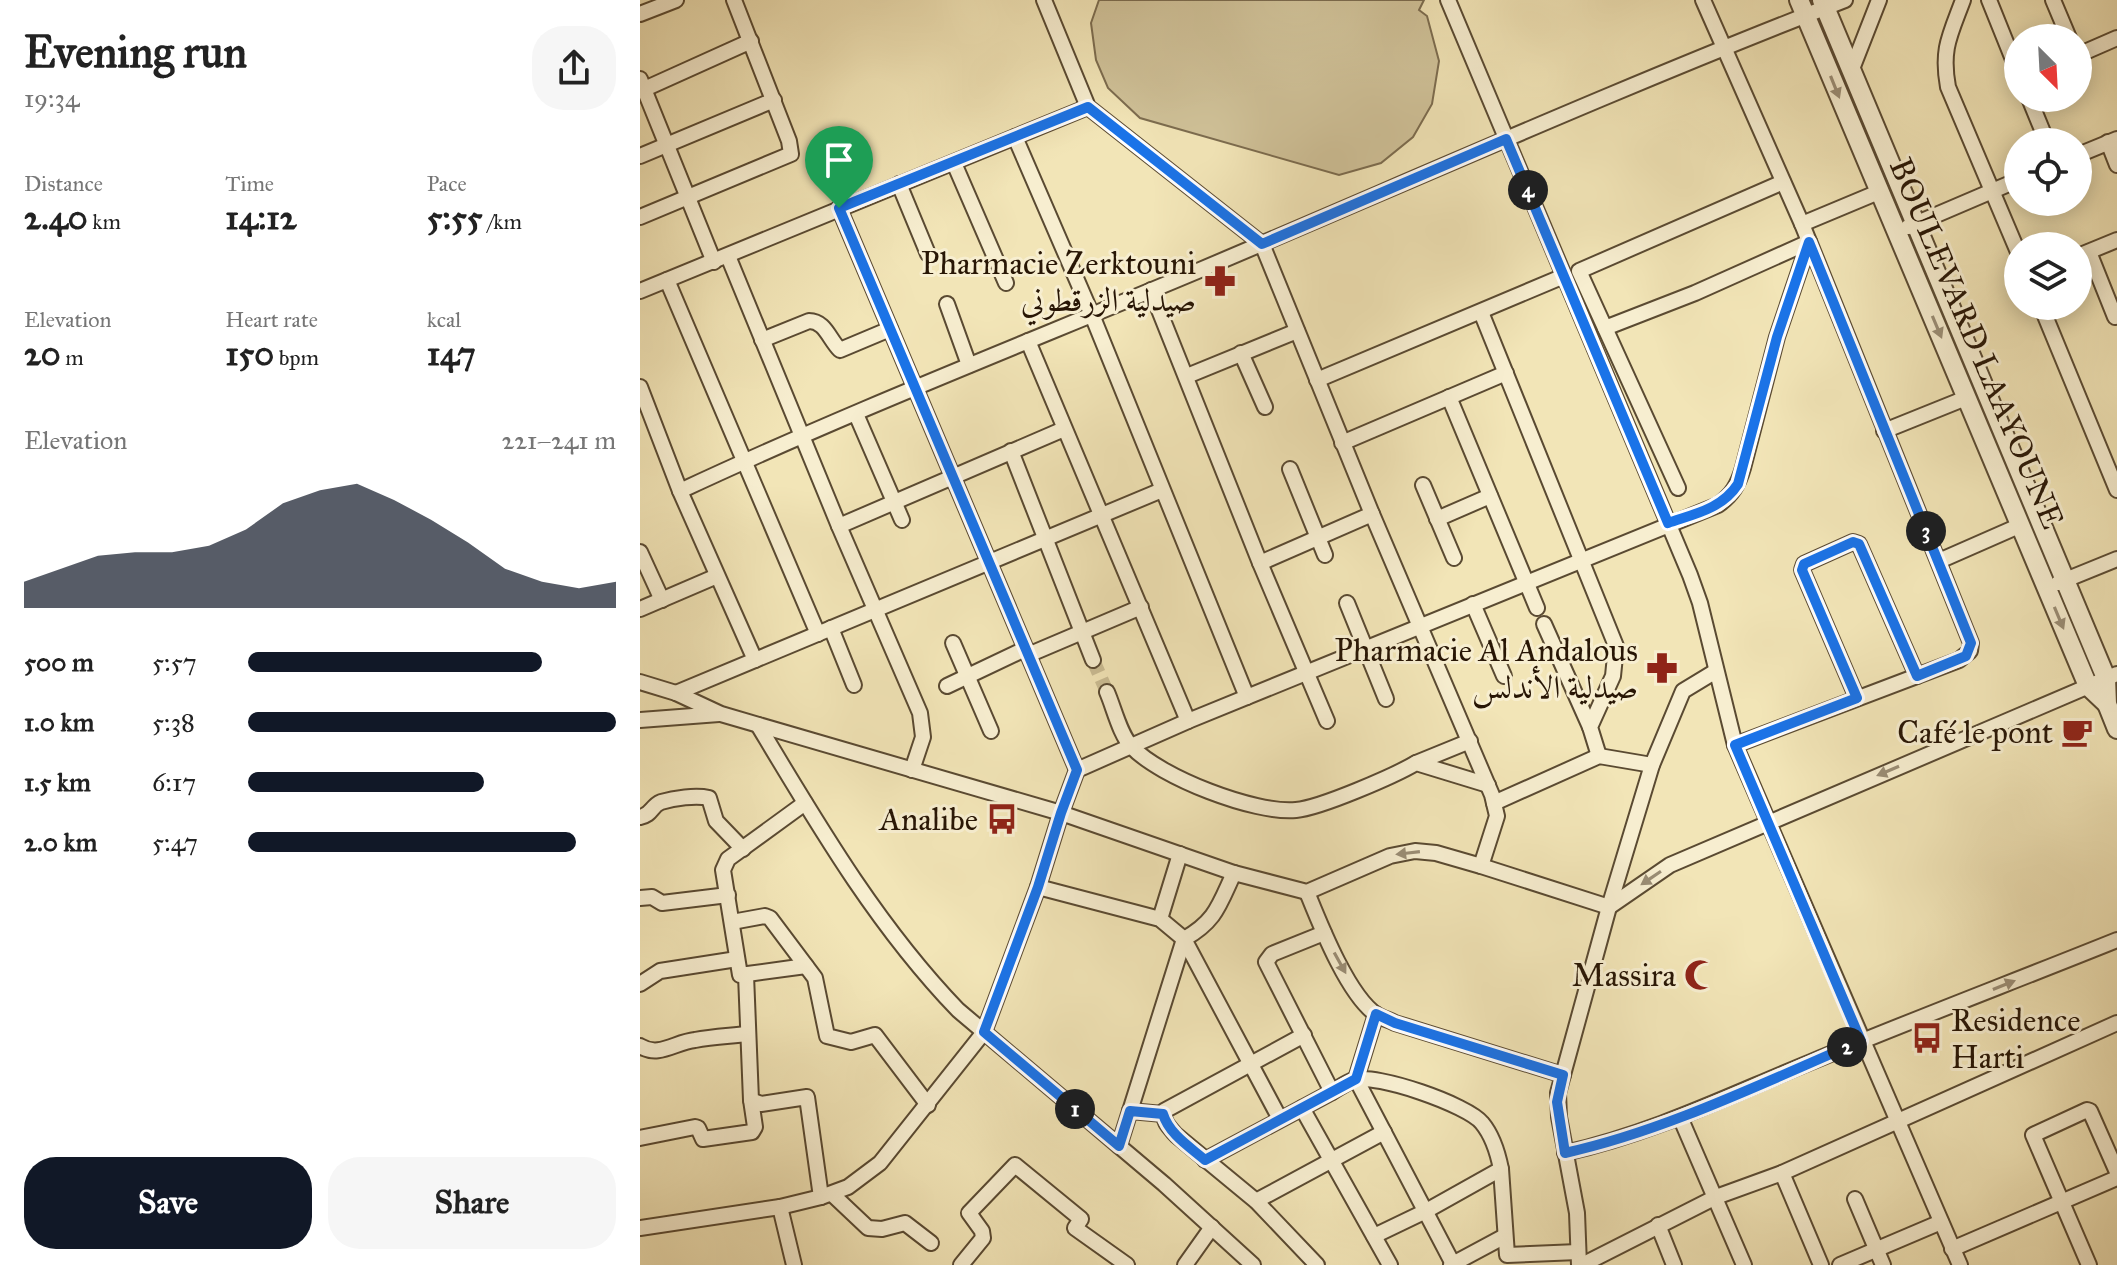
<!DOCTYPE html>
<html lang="en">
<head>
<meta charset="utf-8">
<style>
  :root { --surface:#fff; --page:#f6f6f6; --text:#222; --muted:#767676; --accent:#111827 }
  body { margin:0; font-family:"IM FELL Great Primer",Amiri,serif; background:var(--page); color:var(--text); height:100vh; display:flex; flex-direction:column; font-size:30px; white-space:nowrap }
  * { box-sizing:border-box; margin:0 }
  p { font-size:26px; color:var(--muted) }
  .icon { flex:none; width:44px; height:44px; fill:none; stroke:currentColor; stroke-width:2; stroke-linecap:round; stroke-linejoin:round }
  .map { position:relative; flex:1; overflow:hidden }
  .panel { display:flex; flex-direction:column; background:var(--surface); width:640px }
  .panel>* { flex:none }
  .needle { width:52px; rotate:156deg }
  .controls { position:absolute; left:1364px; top:24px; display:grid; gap:16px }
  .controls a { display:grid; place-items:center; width:88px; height:88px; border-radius:50%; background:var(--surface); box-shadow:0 4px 20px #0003; font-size:40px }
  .pin { position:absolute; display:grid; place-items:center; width:68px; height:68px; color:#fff; margin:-82px -34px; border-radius:50% 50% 50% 0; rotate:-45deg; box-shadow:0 0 8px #0007 }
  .pin .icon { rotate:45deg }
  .km { position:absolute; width:40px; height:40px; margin:-20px; border-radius:50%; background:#222; color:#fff; font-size:22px; line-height:40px; text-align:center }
  .round { display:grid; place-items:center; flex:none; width:84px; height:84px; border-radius:32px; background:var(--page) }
  .head { display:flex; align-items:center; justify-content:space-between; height:136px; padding:0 24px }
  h1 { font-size:44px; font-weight:700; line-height:60px }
  .stats { display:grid; grid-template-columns:repeat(3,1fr); gap:12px; height:136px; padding:8px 24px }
  .stats div { display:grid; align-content:center }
  .stats b { font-size:34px; font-weight:700 }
  .stats small { font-size:22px; font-weight:400 }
  .stats p { font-size:22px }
  .chart { height:224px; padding:16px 24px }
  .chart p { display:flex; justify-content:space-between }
  .chart svg { width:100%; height:144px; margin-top:8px; fill:var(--accent); opacity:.7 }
  .cta { display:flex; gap:16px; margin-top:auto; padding:16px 24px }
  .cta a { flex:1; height:92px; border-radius:32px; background:var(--accent); color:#fff; font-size:32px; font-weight:700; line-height:92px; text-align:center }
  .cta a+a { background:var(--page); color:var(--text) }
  ul { padding:0 24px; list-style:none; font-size:26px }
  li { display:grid; grid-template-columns:128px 96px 1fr; align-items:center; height:60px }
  li i { height:20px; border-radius:10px; background:var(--accent) }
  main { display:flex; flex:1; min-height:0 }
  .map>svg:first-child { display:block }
  .green { fill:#d0c299; stroke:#7c6c4f; stroke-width:2 }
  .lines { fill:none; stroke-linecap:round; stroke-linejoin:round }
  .minor-tunnel { stroke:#cabc93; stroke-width:14; stroke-dasharray:14 7; stroke-linecap:butt }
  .minor-casing { stroke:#5a4a32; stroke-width:18 }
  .tertiary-casing { stroke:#5a4a32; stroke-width:22 }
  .minor { stroke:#f7eed0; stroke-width:14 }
  .tertiary { stroke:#f7eed0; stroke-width:18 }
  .oneway { fill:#9a8d75 }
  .route-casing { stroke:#fff; stroke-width:16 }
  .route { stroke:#1a73e8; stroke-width:10 }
  .labels { text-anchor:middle; stroke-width:6; stroke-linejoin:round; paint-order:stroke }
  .poi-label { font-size:32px; fill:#281605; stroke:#f7eed0; text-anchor:end }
  .street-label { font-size:32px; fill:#281605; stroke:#f7eed0 }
</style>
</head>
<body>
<main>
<section class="panel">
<div class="head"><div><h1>Evening run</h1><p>19:34</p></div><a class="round"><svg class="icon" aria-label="share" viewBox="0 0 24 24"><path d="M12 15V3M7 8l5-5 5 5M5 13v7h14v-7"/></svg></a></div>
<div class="stats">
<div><p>Distance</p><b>2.40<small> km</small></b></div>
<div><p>Time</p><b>14:12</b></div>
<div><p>Pace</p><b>5:55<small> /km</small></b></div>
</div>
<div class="stats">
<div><p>Elevation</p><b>20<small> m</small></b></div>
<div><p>Heart rate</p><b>150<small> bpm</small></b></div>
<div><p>kcal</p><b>147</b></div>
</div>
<div class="chart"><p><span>Elevation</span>221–241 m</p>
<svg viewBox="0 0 160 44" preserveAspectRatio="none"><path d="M0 44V36L10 32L20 28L30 27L40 27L50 25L60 20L70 12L80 8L90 6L100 11L110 17L120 24L130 32L140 36L150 38L160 36V44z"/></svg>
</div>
<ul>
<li><b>500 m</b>5:57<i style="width:80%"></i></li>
<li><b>1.0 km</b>5:38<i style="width:100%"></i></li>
<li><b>1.5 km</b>6:17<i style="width:64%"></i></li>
<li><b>2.0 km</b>5:47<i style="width:89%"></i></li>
</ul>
<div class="cta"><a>Save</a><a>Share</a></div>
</section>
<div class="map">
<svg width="1477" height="1265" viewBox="0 0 1477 1265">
  <rect width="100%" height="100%" fill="#f2e5b7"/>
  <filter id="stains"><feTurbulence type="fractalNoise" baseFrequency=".0025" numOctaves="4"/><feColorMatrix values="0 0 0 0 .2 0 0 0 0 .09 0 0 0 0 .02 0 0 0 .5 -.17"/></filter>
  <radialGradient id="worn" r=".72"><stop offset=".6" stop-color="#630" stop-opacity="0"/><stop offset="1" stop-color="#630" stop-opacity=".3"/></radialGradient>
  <polygon class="green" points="459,0 784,0 779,10 787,16 799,61 792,104 773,137 741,163 699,175 500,118 468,88 456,60 451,23"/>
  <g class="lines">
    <polyline class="minor-tunnel" points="453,660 467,692"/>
    <defs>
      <g id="minor">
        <polyline points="404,0 448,107 622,244 732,514 852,795 857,816 841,866"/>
        <polyline points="808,0 1050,575 1060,603 1095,745 1320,1265"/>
        <polyline points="1063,0 1162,224 1331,643 1330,651 1319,660 1095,745"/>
        <path d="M1323,0c-13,35 -22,49 -15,87l70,165"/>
        <polyline points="1349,0 1378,72"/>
        <polyline points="1413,0 1429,38"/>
        <polyline points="0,14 36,0"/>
        <polyline points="1438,55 1477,38"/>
        <polyline points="1212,69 1239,0"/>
        <polyline points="0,79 74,262"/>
        <polyline points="0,91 111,41"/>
        <polyline points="1389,98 1407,142"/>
        <polyline points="375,137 452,315 607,697"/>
        <polyline points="1468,142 1477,165"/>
        <polyline points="1438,155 1477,139"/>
        <polyline points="0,156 134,100"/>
        <polyline points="314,163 366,283"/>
        <polyline points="259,184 288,254"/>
        <polyline points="199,208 437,770"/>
        <polyline points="0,217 151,154 149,141 94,0"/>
        <polyline points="1162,224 1241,191"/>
        <polyline points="1268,227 1378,180"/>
        <polyline points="1449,252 1475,317"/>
        <polyline points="88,256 199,526 280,713 283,737 272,770"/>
        <polyline points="1438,256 1477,240"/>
        <polyline points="27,280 178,634"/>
        <polyline points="511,290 620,563 687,721"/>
        <polyline points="0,291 448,107"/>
        <polyline points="307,304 329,365"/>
        <polyline points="1401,306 1477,490"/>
        <polyline points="841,312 976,646 973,676 950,727 959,756"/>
        <polyline points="965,328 1055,293 1169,242"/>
        <path d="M122,340l47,-19c16,0 20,18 31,29l50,-21"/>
        <polyline points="388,341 548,721"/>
        <polyline points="601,353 625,407"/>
        <polyline points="547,376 657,331"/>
        <polyline points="677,380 924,276"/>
        <polyline points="0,387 40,491 115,660"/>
        <polyline points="809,397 897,608"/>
        <polyline points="216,414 262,520"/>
        <polyline points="1244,431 1326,398"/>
        <polyline points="702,443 866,373"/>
        <polyline points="371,451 453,660"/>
        <polyline points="650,469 685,555"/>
        <polyline points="783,485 814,558"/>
        <polyline points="1038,488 939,271 1143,182"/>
        <path d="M40,491c171,-80 346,-148 520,-221 215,-91 428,-186 645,-270"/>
        <polyline points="797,519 850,496"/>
        <polyline points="199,526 424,429"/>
        <polyline points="0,552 22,600"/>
        <polyline points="1299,561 1381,525"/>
        <polyline points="620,563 732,514"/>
        <polyline points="1418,583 1477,559"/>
        <polyline points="707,603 746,699"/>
        <polyline points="833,604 864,676"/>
        <polyline points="0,609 77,576"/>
        <polyline points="904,624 950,727"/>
        <polyline points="191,628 214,685"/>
        <polyline points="313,643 351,731"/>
        <polyline points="388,655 501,607"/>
        <polyline points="0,682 36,693 81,714 421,813 594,873 667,892 750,856 775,851 796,853 841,866 969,907 1030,865 1477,674"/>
        <polyline points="307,686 385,649"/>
        <path d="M467,692c7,16 13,43 25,55 28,30 123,67 164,63 24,-2 98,-34 120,-47l72,22"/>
        <polyline points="36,693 522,490"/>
        <polyline points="1217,698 1162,570 1164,564 1213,542 1219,544 1277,676"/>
        <polyline points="0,720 79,714"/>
        <path d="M118,725c60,100 119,201 200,285l206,174 89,81"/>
        <polyline points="776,763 830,741"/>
        <polyline points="165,803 88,859 83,870 100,975 166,966"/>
        <polyline points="854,803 959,756 1012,765"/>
        <path d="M0,817c12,-2 11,-11 21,-15 13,-4 35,-7 48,-4l7,23 27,28"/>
        <polyline points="398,887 520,919 544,939 640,1119"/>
        <path d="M667,892c13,32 41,104 70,123 5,3 12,5 18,8l168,52"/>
        <polyline points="0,898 12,897 22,903 88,895"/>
        <polyline points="520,919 540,854"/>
        <polyline points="92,922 125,916 130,918 175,978 187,1036 211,1042 235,1035 288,1105"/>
        <path d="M684,933l-52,21 -6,8 66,130c7,-4 15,-10 22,-12 22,-7 114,25 128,43 10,12 16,31 19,46l6,86 71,-3"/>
        <polyline points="106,975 111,1100 121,1104 167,1097 181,1197"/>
        <polyline points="0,984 20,971 97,959"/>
        <polyline points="736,1014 716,1079 813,1264"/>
        <path d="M664,1035l-140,76c-2,10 6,17 12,24l80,66 61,64"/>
        <path d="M0,1046c19,12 35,-4 55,-6 17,-3 35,-4 52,-6"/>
        <polyline points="662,1108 750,1265"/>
        <polyline points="490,1111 523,1114"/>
        <polyline points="1040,1117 1104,1265"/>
        <polyline points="0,1138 55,1127 58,1128 63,1139 112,1132 115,1127 111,1100"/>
        <path d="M479,1146l65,-207c32,-18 35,-34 50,-66"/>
        <path d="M925,1153c86,-19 165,-58 246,-91 101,-42 204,-81 306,-122"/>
        <polyline points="565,1160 692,1092"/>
        <polyline points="1142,1173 1181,1265"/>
        <polyline points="192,1194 228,1228 242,1229 265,1223 291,1243"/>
        <polyline points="1215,1199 1243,1265"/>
        <polyline points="616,1201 744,1132"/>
        <polyline points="140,1207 154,1265"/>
        <polyline points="1018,1225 1034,1265"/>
        <path d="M0,1228l140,-21 41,-10 27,-10 32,-24 104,-131 54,-145 23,-74 16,-43 111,-49 530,-216c14,-10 20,-20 25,-37l34,-131 32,-95"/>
        <polyline points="734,1236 786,1211 861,1169"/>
        <polyline points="1312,1249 1477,1178"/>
        <polyline points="321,1265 343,1238 342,1231 329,1213 375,1165 441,1219 435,1228 487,1265"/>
        <polyline points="545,1265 572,1227"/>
        <polyline points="811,1265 865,1236"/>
        <polyline points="939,1265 937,1213 919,1117 918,1093 969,907 1012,765 1043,691 1076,671"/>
        <polyline points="942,1265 1076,1197 1142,1173 1477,1023"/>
        <polyline points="1200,1265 1301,1222"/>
        <polyline points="1449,1265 1393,1135 1447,1110 1450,1111 1477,1172"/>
      </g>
      <g id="tertiary">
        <polyline points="1159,0 1448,686 1467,704"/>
        <polyline points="1182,0 1466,678 1467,704 1477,729"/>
      </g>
    </defs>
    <use href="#minor" class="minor-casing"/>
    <use href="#tertiary" class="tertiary-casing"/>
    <use href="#minor" class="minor"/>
    <use href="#tertiary" class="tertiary"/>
  </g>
  <defs><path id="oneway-solid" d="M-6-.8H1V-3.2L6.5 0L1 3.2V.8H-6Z" transform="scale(2)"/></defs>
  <g class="oneway">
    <use href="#oneway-solid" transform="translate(1195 87) rotate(68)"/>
    <use href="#oneway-solid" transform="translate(1297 327) rotate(67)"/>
    <use href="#oneway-solid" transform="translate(1419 618) rotate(67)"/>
    <use href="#oneway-solid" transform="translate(1248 771) rotate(157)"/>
    <use href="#oneway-solid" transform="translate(768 853) rotate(173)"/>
    <use href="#oneway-solid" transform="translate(1011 878) rotate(146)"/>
    <use href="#oneway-solid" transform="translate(700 963) rotate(61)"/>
    <use href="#oneway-solid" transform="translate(1364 985) rotate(-22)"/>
  </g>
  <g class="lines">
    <defs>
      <path id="route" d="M448,107l174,137 244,-105 162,384c26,-9 54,-14 70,-39l39,-147 32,-95 162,401 -5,13 -49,20 -58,-132 -6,-2 -49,22 -2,6 55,128 -122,47 126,296c-94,40 -196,90 -296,112l-8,-51 6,-27 -168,-52 -19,-9 -20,65 -151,81c-15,-13 -36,-26 -42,-46l-33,-3 -11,35 -135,-114 54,-145 23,-74 16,-43 -238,-562z"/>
    </defs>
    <use href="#route" class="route-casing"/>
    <use href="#route" class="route"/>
  </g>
  <defs>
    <symbol id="pharmacy-bare" viewBox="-9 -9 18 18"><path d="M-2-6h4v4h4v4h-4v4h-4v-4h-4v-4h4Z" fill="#8f2418" stroke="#f7eed0" stroke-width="2.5" paint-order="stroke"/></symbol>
    <symbol id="cafe-bare" viewBox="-9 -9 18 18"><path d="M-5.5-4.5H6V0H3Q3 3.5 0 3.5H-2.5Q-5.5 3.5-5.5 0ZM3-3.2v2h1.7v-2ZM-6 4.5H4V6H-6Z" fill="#8f2418" stroke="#f7eed0" stroke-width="2.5" paint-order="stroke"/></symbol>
    <symbol id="bus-bare" viewBox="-9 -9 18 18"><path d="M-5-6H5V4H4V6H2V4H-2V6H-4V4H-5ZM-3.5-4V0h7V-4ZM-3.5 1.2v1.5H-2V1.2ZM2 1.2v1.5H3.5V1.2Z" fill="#8f2418" stroke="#f7eed0" stroke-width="2.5" paint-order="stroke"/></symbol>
    <symbol id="mosque-bare" viewBox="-9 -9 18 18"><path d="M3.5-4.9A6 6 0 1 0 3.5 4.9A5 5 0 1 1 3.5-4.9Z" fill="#8f2418" stroke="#f7eed0" stroke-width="2.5" paint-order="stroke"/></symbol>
  </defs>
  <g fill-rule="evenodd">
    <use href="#pharmacy-bare" x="558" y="259" width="44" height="44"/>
    <use href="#pharmacy-bare" x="1000" y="646" width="44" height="44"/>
    <use href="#cafe-bare" x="1415" y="710" width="44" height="44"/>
    <use href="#bus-bare" x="340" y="797" width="44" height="44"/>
    <use href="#mosque-bare" x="1038" y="953" width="44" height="44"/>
    <use href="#bus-bare" x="1265" y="1016" width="44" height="44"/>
  </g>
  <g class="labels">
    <g class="poi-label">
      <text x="556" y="274">Pharmacie Zerktouni<tspan x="556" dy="37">صيدلية الزرقطوني</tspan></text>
      <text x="998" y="661">Pharmacie Al Andalous<tspan x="998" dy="37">صيدلية الأندلس</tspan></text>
      <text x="1413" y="743">Café le pont</text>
      <text x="338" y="830">Analibe</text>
      <text x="1036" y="986">Massira</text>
      <text x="1311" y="1031" text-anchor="start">Residence<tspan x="1311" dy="37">Harti</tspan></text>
    </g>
    <g class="street-label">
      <text transform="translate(1337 343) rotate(67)" y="11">BOULEVARD LAAYOUNE</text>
    </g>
  </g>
  <rect width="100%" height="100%" filter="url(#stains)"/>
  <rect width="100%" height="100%" fill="url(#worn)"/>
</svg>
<div class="controls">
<a><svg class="needle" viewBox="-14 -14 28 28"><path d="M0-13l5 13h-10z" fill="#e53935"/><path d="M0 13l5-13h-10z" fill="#767676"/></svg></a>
<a><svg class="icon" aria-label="locate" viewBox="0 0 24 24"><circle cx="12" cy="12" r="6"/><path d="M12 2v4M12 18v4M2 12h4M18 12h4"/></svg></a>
<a><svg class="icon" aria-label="layers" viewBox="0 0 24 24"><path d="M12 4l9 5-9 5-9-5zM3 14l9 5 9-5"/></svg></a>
</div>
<div class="pin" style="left:199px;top:208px;background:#1e9e55"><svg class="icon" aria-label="arrive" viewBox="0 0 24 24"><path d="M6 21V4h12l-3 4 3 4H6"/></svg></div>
<b class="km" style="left:435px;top:1109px">1</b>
<b class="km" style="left:1207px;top:1047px">2</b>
<b class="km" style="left:1286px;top:531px">3</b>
<b class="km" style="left:888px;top:190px">4</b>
</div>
</main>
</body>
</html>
